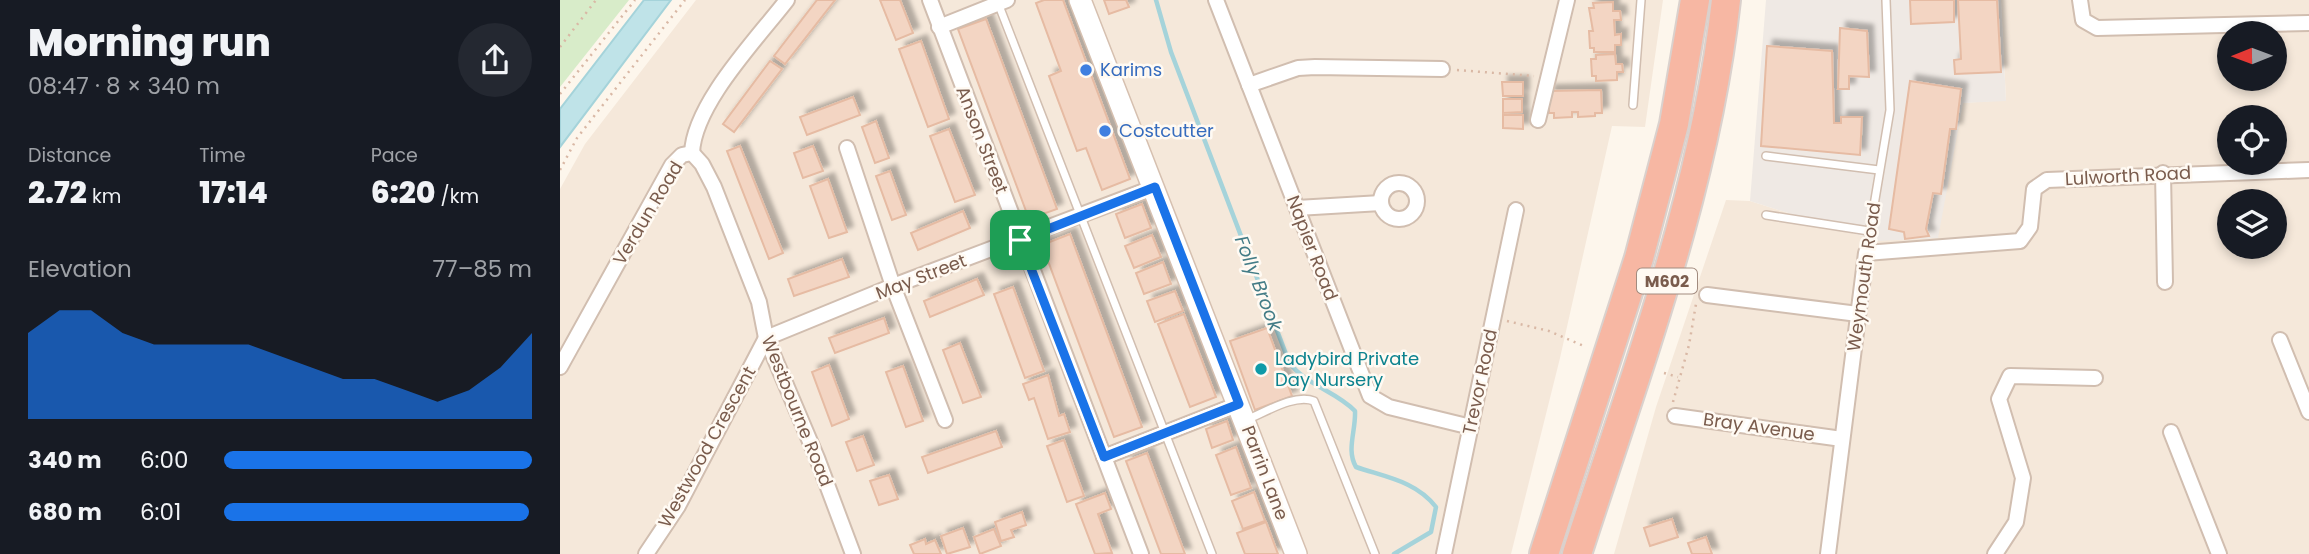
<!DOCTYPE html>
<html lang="en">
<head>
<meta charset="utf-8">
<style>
  :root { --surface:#171b24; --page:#242831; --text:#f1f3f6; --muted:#9ea1a6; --accent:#1a73e8 }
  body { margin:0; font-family:Poppins,sans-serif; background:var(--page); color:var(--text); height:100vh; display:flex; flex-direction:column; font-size:26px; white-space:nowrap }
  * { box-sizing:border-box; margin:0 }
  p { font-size:23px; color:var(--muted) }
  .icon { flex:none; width:38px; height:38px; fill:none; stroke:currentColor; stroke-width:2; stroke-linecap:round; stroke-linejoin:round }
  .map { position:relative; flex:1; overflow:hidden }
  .sheet { display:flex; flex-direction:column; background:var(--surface); width:560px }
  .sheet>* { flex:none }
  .needle { width:46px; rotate:269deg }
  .controls { position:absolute; left:1657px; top:21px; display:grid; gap:14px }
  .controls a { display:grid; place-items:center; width:70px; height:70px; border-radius:50%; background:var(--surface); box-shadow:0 4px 10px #0003; font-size:35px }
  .pin { position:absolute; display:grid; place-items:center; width:60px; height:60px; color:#fff; margin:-30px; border-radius:14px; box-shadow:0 4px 10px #0006 }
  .round { display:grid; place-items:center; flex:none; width:74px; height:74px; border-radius:37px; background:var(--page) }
  .overview { display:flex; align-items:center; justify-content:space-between; height:119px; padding:0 28px }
  h1 { font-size:38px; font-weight:800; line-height:52px }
  .metrics { display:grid; grid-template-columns:repeat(3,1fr); gap:10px; height:119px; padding:7px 28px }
  .metrics div { display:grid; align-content:center }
  .metrics b { font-size:30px; font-weight:800 }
  .metrics small { font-size:19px; font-weight:400 }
  .metrics p { font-size:19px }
  .chart { height:196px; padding:14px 28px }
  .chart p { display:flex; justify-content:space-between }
  .chart svg { width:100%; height:126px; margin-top:7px; fill:var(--accent); opacity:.7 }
  ul { padding:0 28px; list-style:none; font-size:23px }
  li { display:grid; grid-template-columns:112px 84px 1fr; align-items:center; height:52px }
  li i { height:18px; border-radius:9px; background:var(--accent) }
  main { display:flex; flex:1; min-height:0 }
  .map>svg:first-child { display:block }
  .residential { fill:#f5e8da; fill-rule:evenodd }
  .industrial { fill:#efe9e4 }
  .green { fill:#d8ecc9 }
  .water { fill:#bfe3e8; stroke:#a5d3da; stroke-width:2 }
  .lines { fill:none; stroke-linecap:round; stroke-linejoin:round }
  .stream { stroke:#a5d3da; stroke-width:4.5 }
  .building { fill:#f3d5c3; stroke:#e6bba3; stroke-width:2; filter:url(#shadow) }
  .service-casing { stroke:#d1beb0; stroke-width:10 }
  .minor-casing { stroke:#d1beb0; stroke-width:18 }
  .secondary-casing { stroke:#d6c0b0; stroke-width:24 }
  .motorway-casing { stroke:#dad1cd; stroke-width:32 }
  .path { stroke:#d9b8a5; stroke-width:2.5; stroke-dasharray:2 5; stroke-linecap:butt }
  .service { stroke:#fff; stroke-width:7 }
  .minor { stroke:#fff; stroke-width:14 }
  .secondary { stroke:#fff; stroke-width:21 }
  .motorway { stroke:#f7b7a3; stroke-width:28 }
  .route-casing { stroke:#fff; stroke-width:14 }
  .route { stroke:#1a73e8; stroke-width:9 }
  .shop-dot { fill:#3f7fe0; stroke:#fffaf3; stroke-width:2.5 }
  .culture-dot { fill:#0f9aa8; stroke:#fffaf3; stroke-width:2.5 }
  .labels { text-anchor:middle; stroke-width:5; stroke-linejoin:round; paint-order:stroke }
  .shield { fill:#fffaf3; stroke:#a28b7f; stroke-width:2 }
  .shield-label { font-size:16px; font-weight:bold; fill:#7a5c4d }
  .shop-label { font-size:18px; fill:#366cbe; stroke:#fffaf3; text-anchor:start }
  .street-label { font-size:18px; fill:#7a5c4d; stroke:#fffaf3 }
  .culture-label { font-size:18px; fill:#0d838f; stroke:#fffaf3; text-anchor:start }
  .water-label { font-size:19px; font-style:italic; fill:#437c86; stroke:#fffaf3 }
</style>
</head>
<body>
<main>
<section class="sheet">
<div class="overview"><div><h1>Morning run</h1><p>08:47 · 8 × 340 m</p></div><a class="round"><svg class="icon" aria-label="share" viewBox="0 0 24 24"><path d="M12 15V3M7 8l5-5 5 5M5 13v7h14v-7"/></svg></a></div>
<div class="metrics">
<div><p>Distance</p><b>2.72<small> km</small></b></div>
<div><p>Time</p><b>17:14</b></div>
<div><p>Pace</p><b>6:20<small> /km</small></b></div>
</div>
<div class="chart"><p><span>Elevation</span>77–85 m</p>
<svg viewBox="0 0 160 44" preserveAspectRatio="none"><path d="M0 44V14L10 6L20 6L30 14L40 18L50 18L60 18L70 18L80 22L90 26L100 30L110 30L120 34L130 38L140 34L150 26L160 14V44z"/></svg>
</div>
<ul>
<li><b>340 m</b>6:00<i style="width:100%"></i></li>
<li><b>680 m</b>6:01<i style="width:99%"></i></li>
</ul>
</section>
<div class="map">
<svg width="1749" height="554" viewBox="0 0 1749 554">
  <defs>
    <filter id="shadow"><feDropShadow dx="6" dy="-6" stdDeviation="2" flood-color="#0004"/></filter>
  </defs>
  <rect width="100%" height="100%" fill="#fdf6ec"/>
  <g class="residential">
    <polygon points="136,0 1103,0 1085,127 1052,126 1000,358 951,554 0,554 0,189 25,144"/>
    <path d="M1441,0h308v554h-695l42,-147 70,-207 24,1 128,40 85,-138 43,-3zM1670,33h45v46h-45zM1670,117h45v46h-45zM1670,201h45v46h-45z"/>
  </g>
  <polygon class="industrial" points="1206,0 1441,0 1446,101 1403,103 1378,238 1318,241 1190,201"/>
  <polygon class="green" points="0,0 69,0 0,87"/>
  <polygon class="water" points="84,0 111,0 0,147 0,109"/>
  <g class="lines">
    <path class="stream" d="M596,0l15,52 118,310c16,23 47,29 66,49 1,20 -9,39 1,56 29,10 60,14 80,40l-5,25 -37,22"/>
  </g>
  <g class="building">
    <polygon points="257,0 275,0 225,64 214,56"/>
    <polygon points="320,0 340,0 353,33 336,40"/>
    <polygon points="484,0 503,0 570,179 542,190 526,148 517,151 489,76 501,71 476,3"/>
    <polygon points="544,0 566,0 569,7 549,14"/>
    <polygon points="1350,0 1394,0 1394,22 1351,24"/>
    <polygon points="1398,0 1437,0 1441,72 1395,74 1394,60 1401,59"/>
    <polygon points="1053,2 1053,11 1060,11 1061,20 1054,20 1055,35 1061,34 1061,45 1055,45 1055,52 1034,52 1034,48 1030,48 1029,31 1033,31 1029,8 1034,8 1033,3"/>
    <polygon points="426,19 497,209 469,219 398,29"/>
    <polygon points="1280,28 1307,31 1309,77 1289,76 1289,89 1278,89"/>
    <polygon points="361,41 389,119 368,127 339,49"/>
    <polygon points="1207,46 1272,51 1274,123 1281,123 1281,117 1302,117 1300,155 1201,146"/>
    <polygon points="1055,54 1056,64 1062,64 1063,72 1057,72 1057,80 1036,81 1036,76 1032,76 1031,59 1036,59 1036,55"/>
    <polygon points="210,61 222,69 174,132 163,124"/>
    <polygon points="1350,81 1401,89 1396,129 1390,129 1381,194 1373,193 1366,229 1369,236 1345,239 1344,232 1329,229"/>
    <polygon points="942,82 963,82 963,96 943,96"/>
    <polygon points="1041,90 1042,113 1035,113 1035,116 1018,117 1018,112 1012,112 1012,117 994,118 994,113 989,113 989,91"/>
    <polygon points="293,97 300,115 247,135 240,117"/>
    <polygon points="943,99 962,99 962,112 943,113"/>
    <polygon points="943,115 963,115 963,129 943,128"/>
    <polygon points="316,121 329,158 315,163 302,127"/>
    <polygon points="389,129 415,195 395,202 370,136"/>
    <polygon points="180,146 223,253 209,259 167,151"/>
    <polygon points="253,146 263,171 243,178 234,153"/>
    <polygon points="330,171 346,215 332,220 316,176"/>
    <polygon points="268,179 287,232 269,238 250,186"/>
    <polygon points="582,204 591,228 565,238 556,214"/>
    <polygon points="403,211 410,228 358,250 351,233"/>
    <polygon points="510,234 582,427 554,437 482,245"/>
    <polygon points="592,235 601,257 574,268 565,246"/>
    <polygon points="282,259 289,277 234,296 228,279"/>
    <polygon points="603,262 611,284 584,294 576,273"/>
    <polygon points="417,279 424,295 370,317 364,301"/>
    <polygon points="453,287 484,371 465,378 434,294"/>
    <polygon points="615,291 623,311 595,322 587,301"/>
    <polygon points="624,314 656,397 630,407 598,324"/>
    <polygon points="324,318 329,333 275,353 269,338"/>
    <polygon points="707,328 732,396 695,410 670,341"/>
    <polygon points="400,343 421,397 403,403 383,350"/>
    <polygon points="269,365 289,419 272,426 252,372"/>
    <polygon points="343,366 363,421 346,427 326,372"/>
    <polygon points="488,375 499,416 504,414 510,432 488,439 474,398 469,400 463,384"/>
    <polygon points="667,421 673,440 652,448 646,429"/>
    <polygon points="436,431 442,447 368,473 362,457"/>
    <polygon points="303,436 314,465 297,471 286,442"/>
    <polygon points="504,440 524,496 507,502 487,446"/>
    <polygon points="676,447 691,488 671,495 656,455"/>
    <polygon points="587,453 625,554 601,554 566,461"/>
    <polygon points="329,475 338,499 319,505 310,481"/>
    <polygon points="694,492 705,521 683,529 672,501"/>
    <polygon points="545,493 551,509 538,514 552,553 535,554 516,504"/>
    <polygon points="462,512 466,525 451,530 454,537 441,541 435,522"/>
    <polygon points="1112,519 1118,537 1090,546 1084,528"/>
    <polygon points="706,522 718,554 685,554 677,533"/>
    <polygon points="403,528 410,547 387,554 381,536"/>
    <polygon points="434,529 441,546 420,554 414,537"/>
    <polygon points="1146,537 1152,554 1132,554 1128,543"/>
    <polygon points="365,539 366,544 375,540 381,554 354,554 350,545"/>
  </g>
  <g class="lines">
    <defs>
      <g id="service">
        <polyline points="438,3 652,554"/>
        <polyline points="1073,105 1081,0"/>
        <polyline points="1206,156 1319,170"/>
        <polyline points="1206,215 1309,231"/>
        <polyline points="1306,253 1330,110 1326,0"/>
        <path d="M686,420c18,-7 49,-27 68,-19l61,153"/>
      </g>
      <g id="minor">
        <polyline points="370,0 581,554"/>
        <polyline points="656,0 810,396 829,407 911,427"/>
        <polyline points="1520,0 1523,20 1537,28 1749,23"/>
        <polyline points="379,27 447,0"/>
        <polyline points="689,85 738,68 755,67 882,69"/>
        <polyline points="978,120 1007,0"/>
        <polyline points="287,148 333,286 385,420"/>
        <polyline points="132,153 142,164 154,187 199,302 206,338 257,458 293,554"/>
        <path d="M132,153c2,-49 64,-113 95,-153"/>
        <polyline points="1603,173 1605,282"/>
        <circle cx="839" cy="201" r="18"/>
        <polyline points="737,208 821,203"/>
        <polyline points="1147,295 1298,314"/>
        <polyline points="206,338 333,286 595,187"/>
        <polyline points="1720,340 1749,412"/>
        <polyline points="0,367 112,165 122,155 132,153"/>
        <polyline points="1115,416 1282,439"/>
        <polyline points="1611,432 1659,554"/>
        <polyline points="544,457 679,404"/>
        <polyline points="86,554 118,506 206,338"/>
        <polyline points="884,554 956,210"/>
        <polyline points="1268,554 1306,253 1460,241 1470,227 1474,189 1487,180 1749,170"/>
        <polyline points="1435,554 1456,522 1463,478 1439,399 1450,376 1535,378"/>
      </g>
      <polyline id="secondary" points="520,0 736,554"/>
      <g id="motorway">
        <polyline points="984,554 1079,258 1114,124 1135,0"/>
        <path d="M1017,554c59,-183 128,-361 149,-554"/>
      </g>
    </defs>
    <use href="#service" class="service-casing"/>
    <use href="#minor" class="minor-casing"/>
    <use href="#secondary" class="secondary-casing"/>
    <use href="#motorway" class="motorway-casing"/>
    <g class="path">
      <polyline points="0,47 36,0"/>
      <polyline points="897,70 974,76"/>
      <polyline points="0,94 75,0"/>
      <polyline points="0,170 17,138 125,0"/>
      <polyline points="947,321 989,331 1026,347"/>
      <polyline points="1104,373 1118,377"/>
      <polyline points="1113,402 1129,345 1136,304"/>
    </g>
    <use href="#service" class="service"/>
    <use href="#minor" class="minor"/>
    <use href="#secondary" class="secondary"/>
    <use href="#motorway" class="motorway"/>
  </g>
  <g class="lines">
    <defs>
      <polygon id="route" points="595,187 679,404 544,457 460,240"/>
    </defs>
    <use href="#route" class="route-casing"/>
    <use href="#route" class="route"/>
  </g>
  <g class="shop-dot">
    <circle cx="526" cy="70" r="7"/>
    <circle cx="545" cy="131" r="7"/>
  </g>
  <circle class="culture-dot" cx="701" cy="369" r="7"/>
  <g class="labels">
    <rect class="shield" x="1077" y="268.5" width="60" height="25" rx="5"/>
    <g class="shield-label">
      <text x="1107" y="287">M602</text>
    </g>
    <g class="shop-label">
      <text x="540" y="76">Karims</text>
      <text x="559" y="137">Costcutter</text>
    </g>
    <g class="street-label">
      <text transform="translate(422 140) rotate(69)" y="6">Anson Street</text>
      <text transform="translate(1568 176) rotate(-3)" y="6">Lulworth Road</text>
      <text transform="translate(88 213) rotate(-59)" y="6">Verdun Road</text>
      <text transform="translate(752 248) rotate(69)" y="6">Napier Road</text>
      <text transform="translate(361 277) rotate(-21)" y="6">May Street</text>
      <text transform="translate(1304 277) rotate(-82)" y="6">Weymouth Road</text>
      <text transform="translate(920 382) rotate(-78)" y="6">Trevor Road</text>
      <text transform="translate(237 411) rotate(68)" y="6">Westbourne Road</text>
      <text transform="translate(1199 427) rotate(8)" y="6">Bray Avenue</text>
      <text transform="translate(147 447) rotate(-61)" y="6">Westwood Crescent</text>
      <text transform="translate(705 473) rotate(69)" y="6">Parrin Lane</text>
    </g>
    <g class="culture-label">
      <text x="715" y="365">Ladybird Private<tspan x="715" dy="21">Day Nursery</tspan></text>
    </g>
    <g class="water-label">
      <text transform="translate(699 283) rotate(69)" y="7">Folly Brook</text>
    </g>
  </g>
</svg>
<div class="controls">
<a><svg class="needle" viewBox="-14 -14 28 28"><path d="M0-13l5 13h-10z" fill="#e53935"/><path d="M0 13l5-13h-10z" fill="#9ea1a6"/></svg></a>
<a><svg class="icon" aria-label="locate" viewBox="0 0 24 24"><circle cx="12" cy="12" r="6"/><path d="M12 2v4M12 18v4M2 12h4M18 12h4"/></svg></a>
<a><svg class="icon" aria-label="layers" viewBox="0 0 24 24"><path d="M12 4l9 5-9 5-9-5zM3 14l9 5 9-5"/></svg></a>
</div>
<div class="pin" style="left:460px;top:240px;background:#1e9e55"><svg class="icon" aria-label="arrive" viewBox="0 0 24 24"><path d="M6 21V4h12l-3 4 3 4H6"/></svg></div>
</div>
</main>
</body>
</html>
